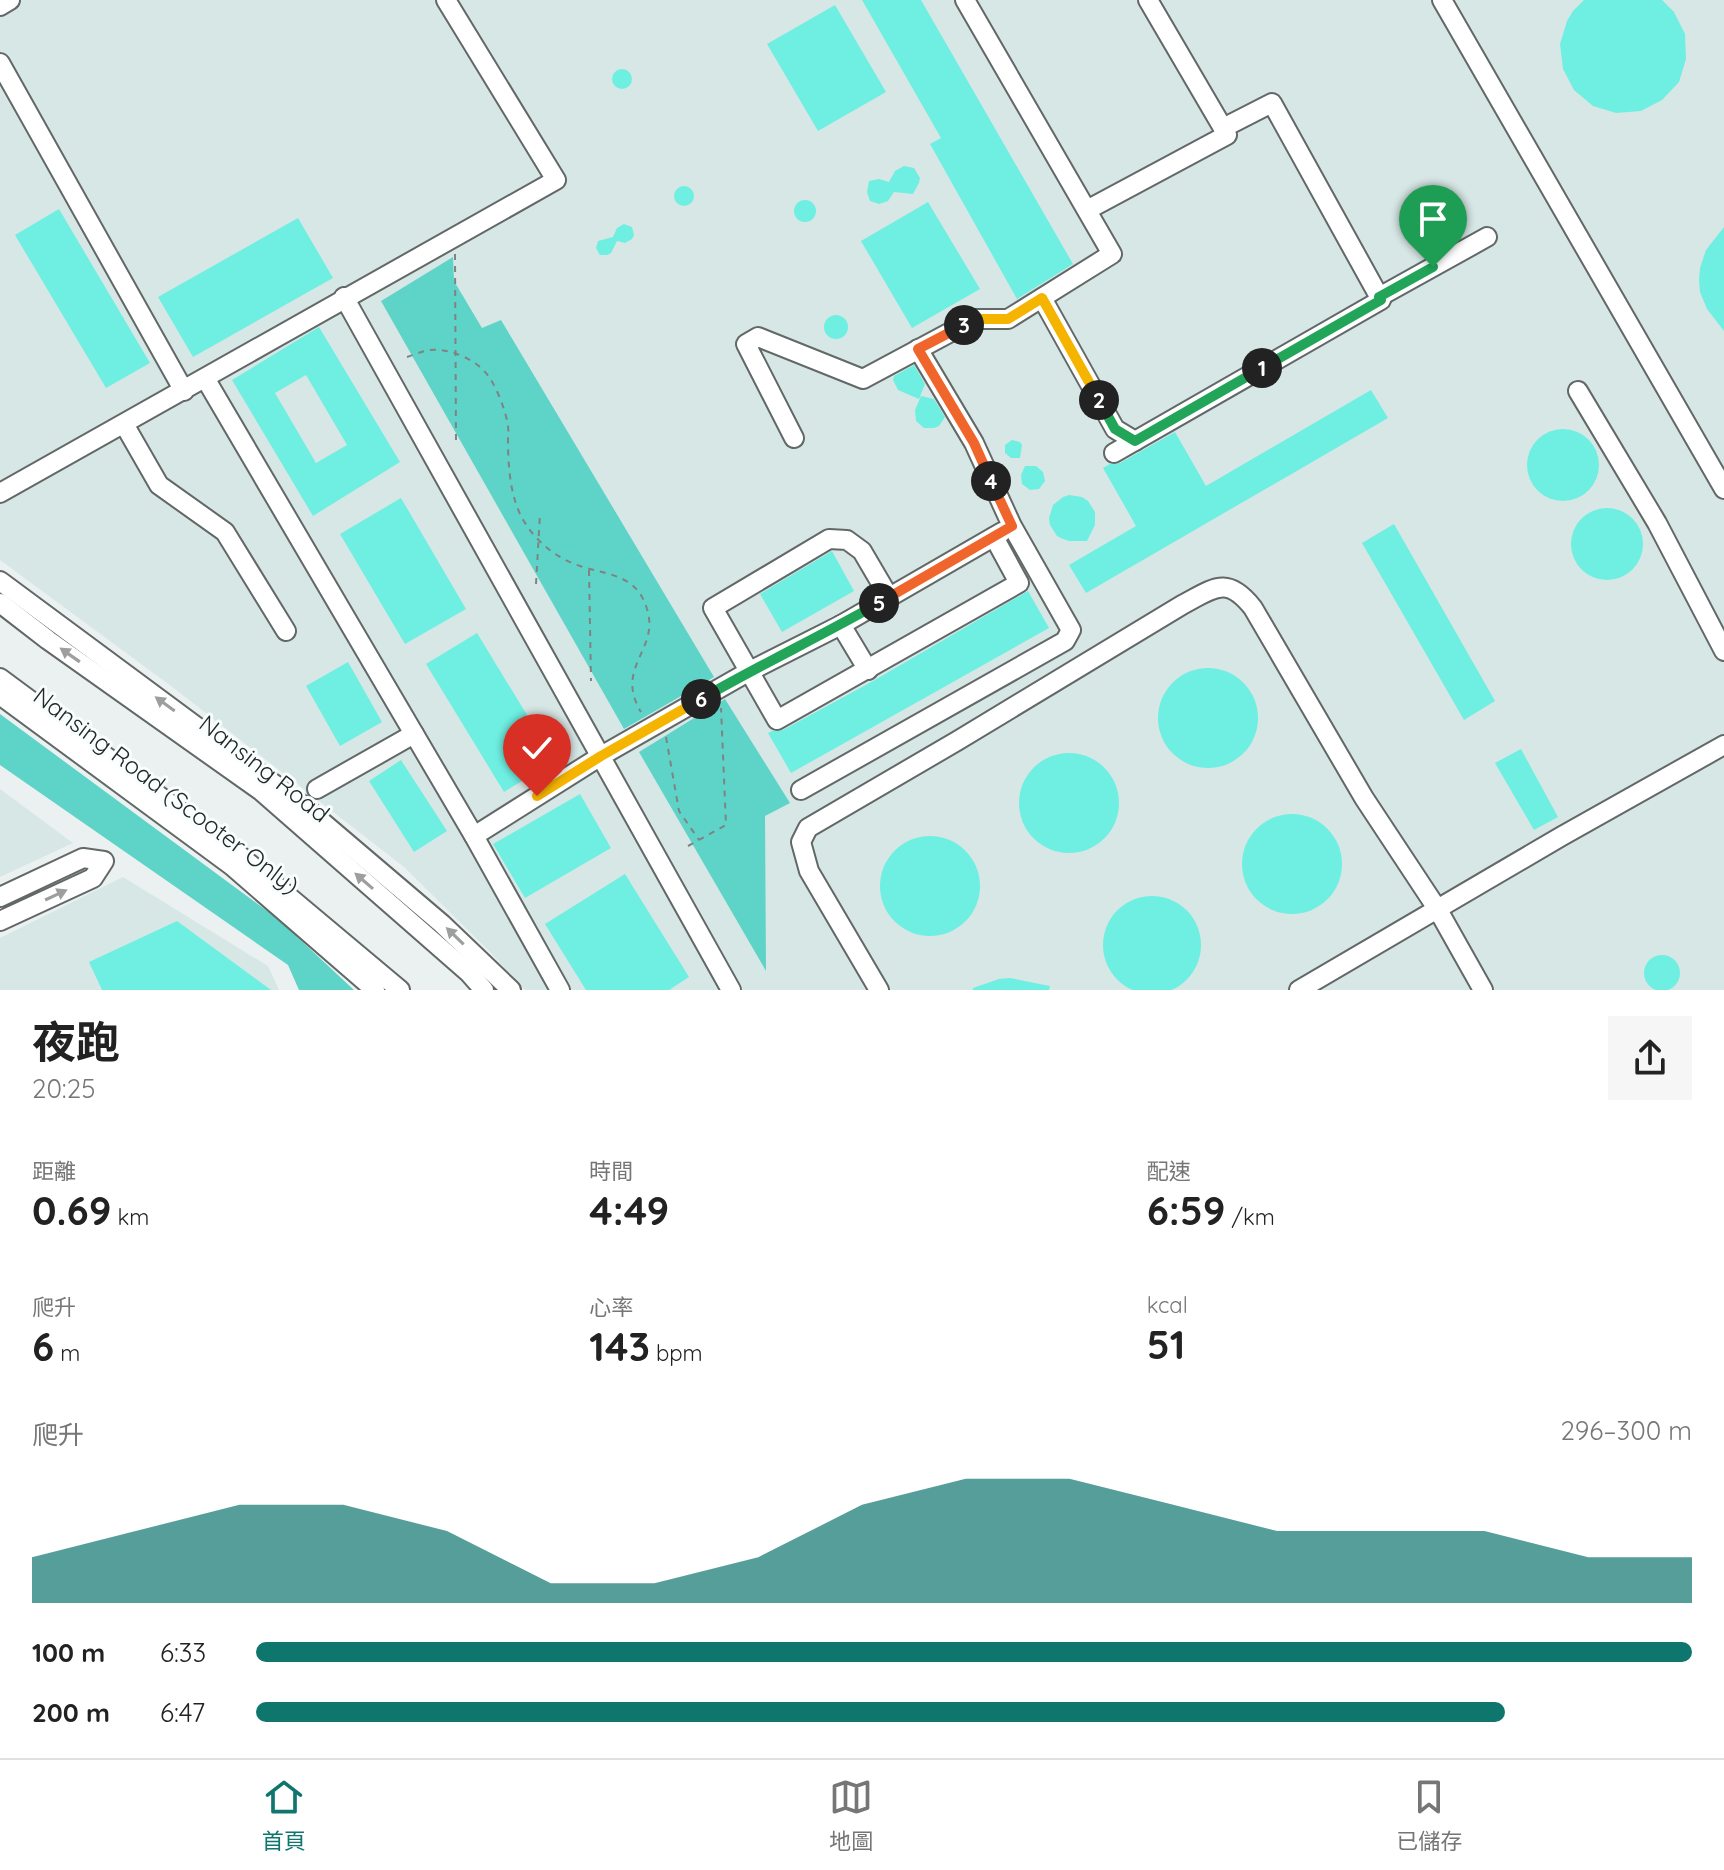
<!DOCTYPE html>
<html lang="zh-TW">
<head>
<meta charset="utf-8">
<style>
  :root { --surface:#fff; --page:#f6f6f6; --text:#222; --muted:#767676; --line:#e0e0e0; --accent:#0f766e }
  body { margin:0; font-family:Quicksand,"Noto Sans TC",sans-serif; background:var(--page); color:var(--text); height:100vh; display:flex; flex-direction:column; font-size:30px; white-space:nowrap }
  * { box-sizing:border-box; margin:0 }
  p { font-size:26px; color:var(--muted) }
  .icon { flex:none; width:44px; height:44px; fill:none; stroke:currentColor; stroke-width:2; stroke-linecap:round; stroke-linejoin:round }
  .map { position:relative; height:990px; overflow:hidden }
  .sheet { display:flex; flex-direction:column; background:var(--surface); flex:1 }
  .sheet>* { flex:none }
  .pin { position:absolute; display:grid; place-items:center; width:68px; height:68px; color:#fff; margin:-82px -34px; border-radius:50% 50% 50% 0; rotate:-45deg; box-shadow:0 0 8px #0007 }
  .pin .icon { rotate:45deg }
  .km { position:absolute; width:40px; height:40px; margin:-20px; border-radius:50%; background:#222; color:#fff; font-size:22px; line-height:40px; text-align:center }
  .round { display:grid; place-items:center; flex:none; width:84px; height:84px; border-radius:0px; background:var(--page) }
  .head { display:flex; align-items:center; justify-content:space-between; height:136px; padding:0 32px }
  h1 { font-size:44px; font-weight:700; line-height:60px }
  .stats { display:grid; grid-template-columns:repeat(3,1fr); gap:12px; height:136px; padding:8px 32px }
  .stats div { display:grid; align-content:center }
  .stats b { font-size:40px; font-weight:700 }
  .stats small { font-size:22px; font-weight:400 }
  .stats p { font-size:22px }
  .chart { height:224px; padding:16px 32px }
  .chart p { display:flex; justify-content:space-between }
  .chart svg { width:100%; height:144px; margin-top:8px; fill:var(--accent); opacity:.7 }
  ul { padding:0 32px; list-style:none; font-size:26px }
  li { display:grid; grid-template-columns:128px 96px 1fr; align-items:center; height:60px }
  li i { height:20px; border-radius:10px; background:var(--accent) }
  .tab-bar { display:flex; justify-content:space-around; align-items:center; height:112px; border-top:2px solid var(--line); background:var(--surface); font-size:22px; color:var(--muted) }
  .tab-bar a { display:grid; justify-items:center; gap:4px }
  .tab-bar .on { color:var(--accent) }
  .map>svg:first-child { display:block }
  .built { fill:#d7e7e5 }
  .green { fill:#5ed4c8 }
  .building { fill:#6fefe2; fill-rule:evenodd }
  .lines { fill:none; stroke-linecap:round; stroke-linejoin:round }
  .minor-casing { stroke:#626867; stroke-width:22 }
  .path { stroke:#7f8383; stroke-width:2; stroke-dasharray:6 6; stroke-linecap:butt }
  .minor { stroke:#fff; stroke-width:18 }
  .oneway { fill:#9d9e9e }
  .split-1-casing { stroke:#fff; stroke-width:16 }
  .split-2-casing { stroke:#fff; stroke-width:16 }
  .split-3-casing { stroke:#fff; stroke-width:16 }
  .split-4-casing { stroke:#fff; stroke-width:16 }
  .split-5-casing { stroke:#fff; stroke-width:16 }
  .split-6-casing { stroke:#fff; stroke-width:16 }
  .split-7-casing { stroke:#fff; stroke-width:16 }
  .split-1 { stroke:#22a559; stroke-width:10 }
  .split-2 { stroke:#22a559; stroke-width:10 }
  .split-3 { stroke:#f5b400; stroke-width:10 }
  .split-4 { stroke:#f0652b; stroke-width:10 }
  .split-5 { stroke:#f0652b; stroke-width:10 }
  .split-6 { stroke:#22a559; stroke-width:10 }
  .split-7 { stroke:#f5b400; stroke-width:10 }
  .labels { text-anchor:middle; stroke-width:6; stroke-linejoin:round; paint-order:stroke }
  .street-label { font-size:24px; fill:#252727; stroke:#f7fefd }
</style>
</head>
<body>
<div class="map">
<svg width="1724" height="990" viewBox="0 0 1724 990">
  <rect width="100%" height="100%" fill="#eaf1f0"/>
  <g class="built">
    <polygon points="0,0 1724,0 1724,990 525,990 492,954 404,867 175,689 0,560"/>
    <polygon points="0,789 73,843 0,877"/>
    <polygon points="123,877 268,966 279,990 0,990 0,938"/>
  </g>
  <g class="green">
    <polygon points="453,257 454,281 482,328 501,320 714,677 624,729 381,301"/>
    <polygon points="725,699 790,803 765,816 766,971 639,752"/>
    <polygon points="0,714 278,919 354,990 299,990 288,965 0,765"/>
  </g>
  <g class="building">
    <polygon points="862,0 921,0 1073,264 1017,299 930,144 941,138"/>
    <polygon points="1584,0 1662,0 1674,12 1685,34 1686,59 1679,82 1662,100 1641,111 1616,113 1593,106 1574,90 1563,69 1560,44 1567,21 1573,11"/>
    <polygon points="835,5 886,92 818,131 767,44"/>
    <circle cx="622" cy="79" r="10"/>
    <polygon points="904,166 914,168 920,178 919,183 913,194 894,192 888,201 879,204 870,201 867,192 869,181 879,179 889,182 895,171"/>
    <circle cx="684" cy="196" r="10"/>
    <circle cx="805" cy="211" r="11"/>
    <polygon points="928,202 980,289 912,328 861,241"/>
    <polygon points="59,209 150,363 106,388 15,235"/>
    <polygon points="298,218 333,278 193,357 158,297"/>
    <polygon points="624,224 632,227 634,235 632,239 625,243 617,241 611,253 607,255 600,255 596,248 598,241 613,237 617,228"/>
    <polygon points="1724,227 1724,331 1707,309 1700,292 1699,280 1700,268 1706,250"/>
    <circle cx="836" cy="327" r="12"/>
    <path d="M319,327l81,135 -87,54 -81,-136zM306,375l41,70 -31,18 -41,-70z"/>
    <polygon points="914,365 925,384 919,399 898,390 893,380 894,376"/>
    <polygon points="1371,390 1388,418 1086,593 1069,565 1136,526 1103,468 1110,464 1120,463 1175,432 1206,486"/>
    <polygon points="921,396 934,399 945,417 939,426 934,428 924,428 916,421 915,410"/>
    <circle cx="1563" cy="465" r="36"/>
    <polygon points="1012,440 1020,442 1022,445 1020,458 1011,458 1005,453 1005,445"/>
    <polygon points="1025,466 1036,466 1043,472 1045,481 1039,489 1030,490 1022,484 1021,475"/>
    <polygon points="1069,495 1082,497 1088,501 1095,512 1095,525 1087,541 1069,541 1063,539 1057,536 1050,525 1049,518 1053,505 1063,497"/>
    <polygon points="401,498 466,609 405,644 340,534"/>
    <circle cx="1607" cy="544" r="36"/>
    <polygon points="1394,524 1495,701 1464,720 1362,543"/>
    <polygon points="832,551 854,591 782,632 760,594"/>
    <polygon points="1028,591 1049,628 791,773 768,733 772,731 783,730 873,681"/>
    <polygon points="477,633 555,761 504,792 426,664"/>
    <polygon points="348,662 382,722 340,746 306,686"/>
    <circle cx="1208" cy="718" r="50"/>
    <polygon points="1521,749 1558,817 1534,830 1495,763"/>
    <circle cx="1069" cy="803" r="50"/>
    <polygon points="401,760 447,831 414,852 369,781"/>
    <polygon points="580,794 611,848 525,898 493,844"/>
    <circle cx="1292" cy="864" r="50"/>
    <circle cx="930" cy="886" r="50"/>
    <polygon points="625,874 689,977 669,990 586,990 545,924"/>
    <circle cx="1152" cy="945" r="49"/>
    <polygon points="177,921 271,990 102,990 89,962"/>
    <circle cx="1662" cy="973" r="18"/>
    <polygon points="1010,978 1050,986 1049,990 973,990 973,988 999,979"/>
  </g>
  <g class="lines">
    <defs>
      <g id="minor">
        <polyline points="1442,0 1724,489"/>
        <polyline points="0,6 10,0"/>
        <polyline points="0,63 184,391"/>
        <polyline points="1087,210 1227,135 1148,0"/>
        <polyline points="344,297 731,990"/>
        <polyline points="1379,297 1487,237"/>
        <polyline points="1042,298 1115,429 1135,441"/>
        <polyline points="205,378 474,836 560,990"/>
        <polyline points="1578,391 1657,523 1724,651"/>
        <polyline points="124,424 159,485 225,532 286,631"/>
        <polyline points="794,438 746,344 758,337 863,379 975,319 1008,319 1112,254 965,0"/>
        <polyline points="1114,453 1381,300 1272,103 1223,128"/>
        <path d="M0,493c186,-103 370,-210 556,-313l-110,-180"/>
        <polyline points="0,581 301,804 442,924 511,990"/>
        <polyline points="889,597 862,551 847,540 829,539 713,608 777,720 1019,583 994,537"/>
        <polyline points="0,603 48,640 261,791 469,973 484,990"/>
        <polyline points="841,625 868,670"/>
        <polyline points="0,678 239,855 400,990"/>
        <polyline points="0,695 232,866 375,990"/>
        <polyline points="317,789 414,734"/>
        <polyline points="801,790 1065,641 1071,630 1012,526 974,443 918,349"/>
        <polyline points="474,836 601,756 748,672 841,625 1002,532"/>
        <polyline points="0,897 83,858 104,861 93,878 0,921"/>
        <path d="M879,990l-70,-119 -8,-29 7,-14 149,-87 225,-136c32,-17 45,-30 71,3l111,190 74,112 45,80"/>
        <polyline points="1299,990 1562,836 1724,745"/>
      </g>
    </defs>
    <use href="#minor" class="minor-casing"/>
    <g class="path">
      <polyline points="455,254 456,443"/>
      <path d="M407,357c7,-2 15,-6 23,-7 18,-2 43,8 55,22 10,10 22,41 23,55 1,7 0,6 0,12 0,26 2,55 13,77 12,23 34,42 59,50 27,9 57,8 67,43 13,41 -33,58 -6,103"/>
      <polyline points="589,570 591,681"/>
      <polyline points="536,584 540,514"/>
      <polyline points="666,737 679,811 699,840"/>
      <polyline points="688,846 726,825 721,708"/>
    </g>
    <use href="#minor" class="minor"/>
  </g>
  <defs><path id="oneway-solid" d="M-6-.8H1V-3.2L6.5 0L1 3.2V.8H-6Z" transform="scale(2)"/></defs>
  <g class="oneway">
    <use href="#oneway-solid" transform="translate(70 655) rotate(-145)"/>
    <use href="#oneway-solid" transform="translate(165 704) rotate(-144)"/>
    <use href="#oneway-solid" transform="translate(364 881) rotate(-139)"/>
    <use href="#oneway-solid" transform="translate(56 895) rotate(-25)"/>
    <use href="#oneway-solid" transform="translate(455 936) rotate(-136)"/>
  </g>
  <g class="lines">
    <defs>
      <polyline id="split-1" points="1262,368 1381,300 1379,297 1433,267"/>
      <polyline id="split-2" points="1099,400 1115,429 1135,441 1262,368"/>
      <polyline id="split-3" points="964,325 975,319 1008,319 1042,298 1099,400"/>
      <polyline id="split-4" points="964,325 918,349 974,443 991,481"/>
      <polyline id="split-5" points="879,603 1012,526 991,481"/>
      <path id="split-6" d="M701,699c59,-34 120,-63 178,-96"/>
      <polyline id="split-7" points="537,796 601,756 701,699"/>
    </defs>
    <use href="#split-1" class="split-1-casing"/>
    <use href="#split-2" class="split-2-casing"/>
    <use href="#split-3" class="split-3-casing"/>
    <use href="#split-4" class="split-4-casing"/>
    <use href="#split-5" class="split-5-casing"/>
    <use href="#split-6" class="split-6-casing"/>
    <use href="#split-7" class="split-7-casing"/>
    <use href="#split-1" class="split-1"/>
    <use href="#split-2" class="split-2"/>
    <use href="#split-3" class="split-3"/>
    <use href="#split-4" class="split-4"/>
    <use href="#split-5" class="split-5"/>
    <use href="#split-6" class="split-6"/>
    <use href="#split-7" class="split-7"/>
  </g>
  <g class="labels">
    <g class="street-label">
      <text transform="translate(264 769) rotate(38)" y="8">Nansing Road</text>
      <text transform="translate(166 791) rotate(37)" y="8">Nansing Road (Scooter Only)</text>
    </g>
  </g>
</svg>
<div class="pin" style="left:1433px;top:267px;background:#1e9e55"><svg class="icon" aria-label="arrive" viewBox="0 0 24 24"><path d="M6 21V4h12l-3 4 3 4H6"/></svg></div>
<div class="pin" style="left:537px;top:796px;background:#d93025"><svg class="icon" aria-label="check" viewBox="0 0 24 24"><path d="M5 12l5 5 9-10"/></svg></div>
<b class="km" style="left:1262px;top:368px">1</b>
<b class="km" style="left:1099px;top:400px">2</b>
<b class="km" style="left:964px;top:325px">3</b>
<b class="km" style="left:991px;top:481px">4</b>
<b class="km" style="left:879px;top:603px">5</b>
<b class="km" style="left:701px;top:699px">6</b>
</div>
<section class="sheet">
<div class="head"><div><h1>夜跑</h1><p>20:25</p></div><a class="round"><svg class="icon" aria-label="share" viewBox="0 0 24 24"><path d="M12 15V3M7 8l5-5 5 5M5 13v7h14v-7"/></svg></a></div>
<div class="stats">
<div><p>距離</p><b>0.69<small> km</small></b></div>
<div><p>時間</p><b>4:49</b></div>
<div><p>配速</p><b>6:59<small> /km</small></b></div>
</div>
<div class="stats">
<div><p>爬升</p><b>6<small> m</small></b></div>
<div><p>心率</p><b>143<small> bpm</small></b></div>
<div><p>kcal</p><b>51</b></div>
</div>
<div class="chart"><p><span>爬升</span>296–300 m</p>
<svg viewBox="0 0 160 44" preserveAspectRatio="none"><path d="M0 44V30L10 22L20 14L30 14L40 22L50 38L60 38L70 30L80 14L90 6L100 6L110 14L120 22L130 22L140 22L150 30L160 30V44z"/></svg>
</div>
<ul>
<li><b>100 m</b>6:33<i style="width:100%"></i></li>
<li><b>200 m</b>6:47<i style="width:87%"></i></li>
</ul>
</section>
<nav class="tab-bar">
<a class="on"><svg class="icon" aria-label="home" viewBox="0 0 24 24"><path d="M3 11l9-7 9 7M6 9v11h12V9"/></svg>首頁</a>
<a><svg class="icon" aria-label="map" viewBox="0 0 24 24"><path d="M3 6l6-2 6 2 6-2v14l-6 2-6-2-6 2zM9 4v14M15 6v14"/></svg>地圖</a>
<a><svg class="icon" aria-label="saved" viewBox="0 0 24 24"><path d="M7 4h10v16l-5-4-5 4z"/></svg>已儲存</a>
</nav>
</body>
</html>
